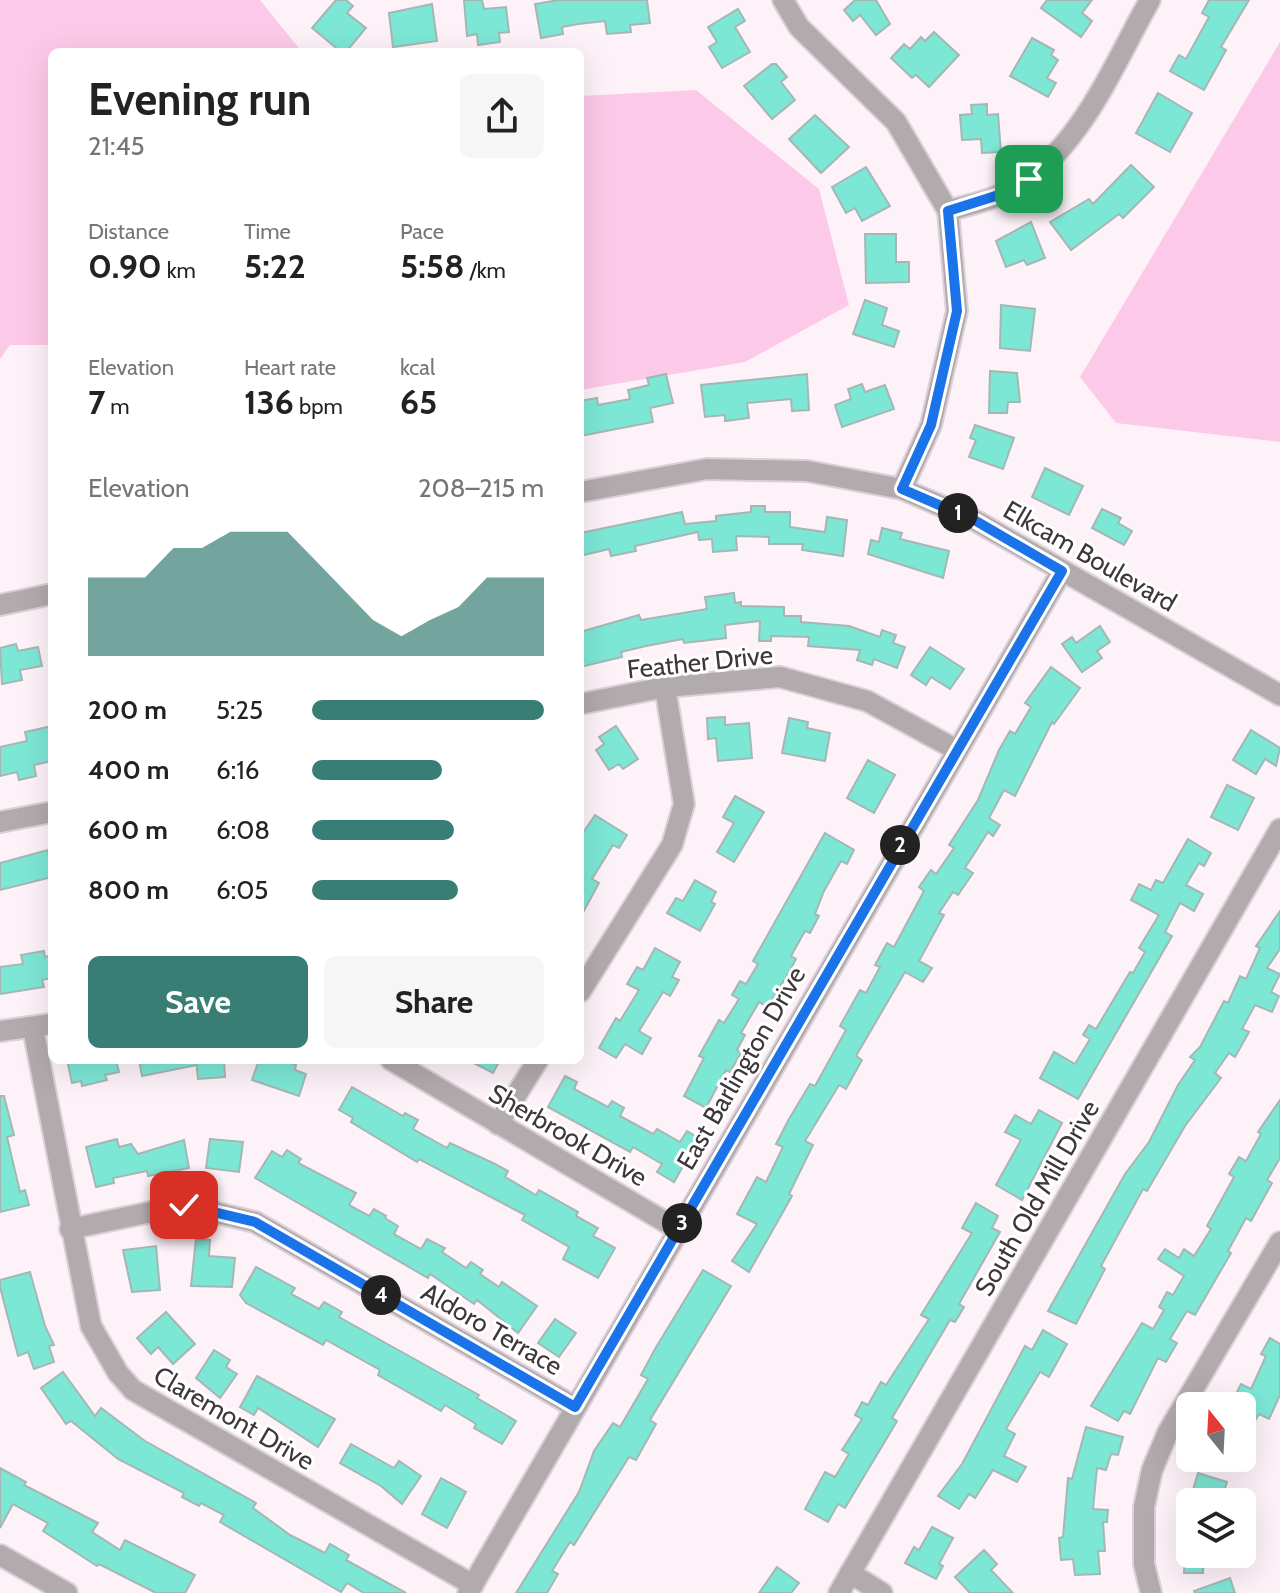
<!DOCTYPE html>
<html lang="en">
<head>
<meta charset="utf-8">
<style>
  :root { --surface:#fff; --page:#f6f6f6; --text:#222; --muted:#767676; --accent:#387e74 }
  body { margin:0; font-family:Cabin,sans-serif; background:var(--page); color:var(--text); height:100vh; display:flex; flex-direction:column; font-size:30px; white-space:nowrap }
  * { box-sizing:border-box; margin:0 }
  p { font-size:26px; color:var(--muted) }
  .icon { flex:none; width:44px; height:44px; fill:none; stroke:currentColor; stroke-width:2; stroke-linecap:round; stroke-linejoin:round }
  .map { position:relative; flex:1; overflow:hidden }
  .side { position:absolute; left:48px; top:48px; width:536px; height:1016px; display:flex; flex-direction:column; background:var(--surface); border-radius:12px; box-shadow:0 8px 32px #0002 }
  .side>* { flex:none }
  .needle { width:52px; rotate:342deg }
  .fabs { position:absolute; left:1176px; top:1392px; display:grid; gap:16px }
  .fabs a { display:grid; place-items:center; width:80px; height:80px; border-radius:12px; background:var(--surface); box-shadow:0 8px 32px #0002; font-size:40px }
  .pin { position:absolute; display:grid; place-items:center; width:68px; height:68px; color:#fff; margin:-34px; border-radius:16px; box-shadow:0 4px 12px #0006 }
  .km { position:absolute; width:40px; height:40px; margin:-20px; border-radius:50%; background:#222; color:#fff; font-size:22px; line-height:40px; text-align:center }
  .round { display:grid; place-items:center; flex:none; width:84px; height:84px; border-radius:12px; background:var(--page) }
  .headline { display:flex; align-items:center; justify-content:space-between; height:136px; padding:0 40px }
  h1 { font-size:44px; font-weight:700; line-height:60px }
  .stats { display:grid; grid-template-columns:repeat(3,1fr); gap:12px; height:136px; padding:8px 40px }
  .stats div { display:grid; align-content:center }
  .stats b { font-size:34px; font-weight:700 }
  .stats small { font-size:22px; font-weight:400 }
  .stats p { font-size:22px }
  .chart { height:224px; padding:16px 40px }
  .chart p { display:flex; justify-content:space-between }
  .chart svg { width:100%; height:144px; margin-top:8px; fill:var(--accent); opacity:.7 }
  .cta { display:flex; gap:16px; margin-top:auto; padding:16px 40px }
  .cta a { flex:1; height:92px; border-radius:12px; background:var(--accent); color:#fff; font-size:32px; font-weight:700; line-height:92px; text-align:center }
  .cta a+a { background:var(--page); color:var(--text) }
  ul { padding:0 40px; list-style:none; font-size:26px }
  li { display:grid; grid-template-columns:128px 96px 1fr; align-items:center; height:60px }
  li i { height:20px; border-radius:10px; background:var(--accent) }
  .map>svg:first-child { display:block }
  .green { fill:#fdc9e8 }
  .building { fill:#7de7d6; stroke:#a5b7b4; stroke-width:2 }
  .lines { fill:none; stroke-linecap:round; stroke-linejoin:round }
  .minor-casing { stroke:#dbd0d7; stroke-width:24 }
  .minor { stroke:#b1abae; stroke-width:20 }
  .route-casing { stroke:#fff; stroke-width:16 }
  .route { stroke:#1a73e8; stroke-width:10 }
  .labels { text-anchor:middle; stroke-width:6; stroke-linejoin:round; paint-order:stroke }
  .street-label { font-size:26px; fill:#3d373b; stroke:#fff }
</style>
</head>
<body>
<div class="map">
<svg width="1280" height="1593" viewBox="0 0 1280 1593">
  <rect width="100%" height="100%" fill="#fef2f9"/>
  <g class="green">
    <polygon points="0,0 260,0 302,52 52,52 52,345 10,345 0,359"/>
    <polygon points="1280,42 1280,442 1116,423 1080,377"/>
    <polygon points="696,90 819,189 849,305 745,362 580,390 580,96"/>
  </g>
  <g class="building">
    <polygon points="336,0 346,0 353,6 347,13 366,28 346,52 341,52 312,28"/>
    <polygon points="464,0 482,0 484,9 506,7 509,32 499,33 500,42 478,45 477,34 467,36"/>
    <polygon points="559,0 647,0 650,23 630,25 631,32 607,34 605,21 578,24 562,27 563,34 541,38 535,4"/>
    <polygon points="855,0 876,0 890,24 876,35 860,15 853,21 844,10"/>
    <polygon points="1047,0 1092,0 1082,13 1092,21 1081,37 1041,8"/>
    <polygon points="1209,0 1249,0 1221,47 1226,50 1204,90 1170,71 1179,55 1186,59 1209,17 1202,13"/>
    <polygon points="432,4 437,41 393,47 389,13"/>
    <polygon points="738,9 745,21 735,27 750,52 722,68 709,47 717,42 708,27"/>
    <polygon points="934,32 959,55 929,87 916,75 912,78 891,58 904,44 910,49 921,37 925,41"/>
    <polygon points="1032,38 1054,50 1051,55 1058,60 1047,78 1056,83 1048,97 1010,76"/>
    <polygon points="772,64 776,64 787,77 781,82 795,100 772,119 744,86"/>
    <polygon points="1158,93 1192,113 1170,152 1136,133"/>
    <polygon points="987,104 987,115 998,114 1001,152 982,153 981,139 962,140 960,115 972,114 971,105"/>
    <polygon points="815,115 849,147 821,173 789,139"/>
    <polygon points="1131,165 1154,187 1123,218 1119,214 1071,250 1050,222 1089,199 1093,204"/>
    <polygon points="866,167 890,206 862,221 855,208 846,213 832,187"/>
    <polygon points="1031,222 1045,258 1027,265 1024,260 1006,267 996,241"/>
    <polygon points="865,234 896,234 896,262 909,262 909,282 866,283"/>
    <polygon points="865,300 887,308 882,325 899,331 894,347 853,334"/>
    <polygon points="1001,305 1035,309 1030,351 1000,348"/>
    <polygon points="990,371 1017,373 1020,402 1008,402 1007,413 989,413"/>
    <polygon points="666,374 673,403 650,408 653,422 580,436 580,401 597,398 598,405 630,399 628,390 649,385 647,378"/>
    <polygon points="807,374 809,410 792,411 791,399 747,403 749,418 725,421 725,415 705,417 701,385"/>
    <polygon points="862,384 865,392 885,385 894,409 842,427 835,405 851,399 848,389"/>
    <polygon points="975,425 1014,438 1003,469 969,457 976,440 970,438"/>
    <polygon points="1045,468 1083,486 1069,515 1032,497"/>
    <polygon points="751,506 765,506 765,512 790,512 790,527 825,532 827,517 847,520 843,556 802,550 803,544 769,544 769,537 736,536 737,550 713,552 712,539 699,540 698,532 635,546 636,551 611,556 609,549 580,556 580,533 682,512 685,524 716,521 716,516 751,512"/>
    <polygon points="1102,509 1121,518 1118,523 1132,531 1124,545 1092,528"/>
    <polygon points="882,528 902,533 900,539 949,551 943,578 868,554 871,540 879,542"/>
    <polygon points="734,593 735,603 741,602 741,606 784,607 784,616 801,616 801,622 849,626 880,637 882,630 896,635 893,643 905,647 897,668 874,659 872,665 857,660 860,650 808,646 809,637 771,636 771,641 759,641 760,621 725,625 726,638 684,643 683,639 646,646 621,652 622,657 580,667 580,632 639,615 641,620 707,609 705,597"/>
    <polygon points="1100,626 1110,642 1097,651 1102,658 1082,672 1062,644 1072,637 1076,643"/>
    <polygon points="16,644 18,651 38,647 42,666 20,670 22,680 2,684 0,648"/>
    <polygon points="930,647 964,669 950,689 931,677 926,685 911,675"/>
    <polygon points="1051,667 1080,688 1054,724 1052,722 1015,796 1004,790 989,818 1000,825 993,836 988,832 965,868 973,873 958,895 953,892 939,913 944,915 919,961 932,968 923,982 905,972 856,1056 862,1060 846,1089 839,1085 805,1141 813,1145 789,1194 792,1196 749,1272 732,1261 757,1224 737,1214 757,1177 766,1182 783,1147 776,1144 789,1119 810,1084 815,1086 846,1030 840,1026 860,990 866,993 880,967 875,965 887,943 894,947 924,891 919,887 931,870 936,874 954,848 949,845 978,800 999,750 1010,731 1015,734 1031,707 1025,703"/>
    <polygon points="725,717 725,725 749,723 752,758 718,761 716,738 708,739 707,718"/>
    <polygon points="789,718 808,722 807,728 830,733 825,761 782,753"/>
    <polygon points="52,726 52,761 34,765 36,776 19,780 17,772 0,776 0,747 27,741 25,732"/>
    <polygon points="616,726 638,759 623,769 619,764 609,770 596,750 604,744 599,737"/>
    <polygon points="1251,730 1280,748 1276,766 1265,759 1256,774 1233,760"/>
    <polygon points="868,760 895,775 874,813 847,798"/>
    <polygon points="1227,785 1254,798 1238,830 1211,817"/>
    <polygon points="735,796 764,812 734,862 717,852 734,823 723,817"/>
    <polygon points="595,815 627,835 619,848 613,845 592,879 599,883 580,918 580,837"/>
    <polygon points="825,833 854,850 847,864 841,861 824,891 815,914 819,916 810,933 805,931 791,956 796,959 785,979 767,1007 759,1002 741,1033 745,1035 737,1050 741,1053 730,1072 726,1070 706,1108 684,1096 704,1058 699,1056 719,1020 724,1023 739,999 732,995 740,981 746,984 758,964 753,961"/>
    <polygon points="1188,839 1211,853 1204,866 1199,863 1186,885 1203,894 1194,911 1180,903 1165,932 1172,936 1078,1099 1040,1078 1054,1052 1075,1064 1090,1039 1083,1035 1089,1025 1096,1029 1130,972 1133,973 1145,952 1139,948 1159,915 1131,900 1139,884 1151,890 1156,880 1163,883"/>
    <polygon points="48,850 52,877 0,890 0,863"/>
    <polygon points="695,880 716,892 711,902 715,904 700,931 667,913 676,898 683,901"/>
    <polygon points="1280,911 1280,949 1267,968 1280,974 1271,992 1279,996 1272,1012 1255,1005 1242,1029 1249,1032 1235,1057 1229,1053 1215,1073 1221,1078 1185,1126 1147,1191 1143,1189 1101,1266 1105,1269 1076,1324 1048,1311 1125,1174 1149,1142 1178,1085 1195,1060 1190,1057 1200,1047 1224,1001 1228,1003 1240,976 1246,979 1260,948 1256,946"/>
    <polygon points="655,948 680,962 672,977 679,980 670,996 663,992 639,1031 651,1038 642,1054 625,1044 616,1058 599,1048 616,1018 620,1021 639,990 627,984 637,967 643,970"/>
    <polygon points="44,951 45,957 52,955 52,978 42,980 44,987 0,994 0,967 23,964 21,955"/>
    <polygon points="67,1060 116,1060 119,1072 105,1075 107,1080 82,1086 81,1081 72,1083"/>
    <polygon points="139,1060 196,1060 197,1065 142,1076"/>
    <polygon points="196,1060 224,1060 225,1077 198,1079"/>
    <polygon points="259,1060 282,1060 296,1065 295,1070 306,1074 299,1096 252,1080"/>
    <polygon points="468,1060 500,1060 493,1073"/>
    <polygon points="565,1076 577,1082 574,1089 608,1107 612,1101 624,1108 620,1116 653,1134 657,1129 680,1142 687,1131 699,1138 674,1182 657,1172 662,1164 633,1147 630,1152 548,1107"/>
    <polygon points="352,1087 403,1116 405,1113 418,1120 413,1129 447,1148 450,1143 493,1163 508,1171 505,1177 536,1195 539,1190 578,1212 576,1216 598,1228 593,1236 615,1248 598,1278 563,1259 569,1247 522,1220 525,1215 419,1159 417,1162 351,1122 353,1118 339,1110"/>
    <polygon points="0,1096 4,1096 14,1135 7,1137 20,1192 25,1190 29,1205 0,1212"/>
    <polygon points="1280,1100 1280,1158 1267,1180 1272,1183 1251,1221 1246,1218 1228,1251 1231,1253 1195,1315 1187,1311 1170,1339 1177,1343 1166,1362 1158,1358 1130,1414 1124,1411 1118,1421 1091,1406 1142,1323 1153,1329 1164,1310 1159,1307 1167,1292 1173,1295 1184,1276 1158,1259 1165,1249 1179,1258 1184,1249 1194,1256 1211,1229 1207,1226 1234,1177 1229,1174 1239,1157 1246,1161 1261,1134 1258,1132"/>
    <polygon points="1039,1110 1062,1123 1022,1200 996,1185 1021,1140 1005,1132 1015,1115 1031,1124"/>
    <polygon points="117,1139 119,1147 131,1144 138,1154 184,1140 189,1168 148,1176 147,1171 113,1178 114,1183 96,1187 86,1147"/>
    <polygon points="210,1139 243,1142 239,1172 206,1168"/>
    <polygon points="287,1150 301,1159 298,1163 356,1193 349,1205 369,1216 374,1209 386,1216 385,1218 398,1226 394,1234 421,1249 427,1239 445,1248 442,1252 466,1268 471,1262 483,1270 480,1274 499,1287 502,1282 537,1306 518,1333 477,1300 474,1304 430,1274 428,1278 255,1178 272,1151 282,1157"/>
    <polygon points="976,1203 998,1216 992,1228 1000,1232 959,1304 964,1307 955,1322 950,1320 892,1418 897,1421 890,1433 845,1508 838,1504 828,1522 805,1509 825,1472 835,1477 849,1454 842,1450 862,1419 855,1415 862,1402 868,1405 881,1382 886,1385 929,1319 921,1315 972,1233 962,1228"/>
    <polygon points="196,1239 210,1240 209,1256 235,1258 232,1287 191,1286"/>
    <polygon points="156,1246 160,1290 132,1292 123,1250"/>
    <polygon points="256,1267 295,1288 291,1294 319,1309 324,1302 342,1312 339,1317 479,1395 477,1398 516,1421 502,1444 474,1428 476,1424 445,1405 441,1411 378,1375 380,1370 326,1340 323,1345 246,1303 240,1295"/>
    <polygon points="703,1270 731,1286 650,1420 656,1424 636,1460 629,1457 574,1545 570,1542 552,1571 558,1574 547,1593 516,1593 579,1492 594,1451 613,1423 620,1427 648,1379 641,1375 655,1349"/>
    <polygon points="30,1272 45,1326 54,1345 49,1346 54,1362 34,1369 28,1352 18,1356 0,1287 0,1280"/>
    <polygon points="166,1312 195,1344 173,1364 158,1347 151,1354 137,1338"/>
    <polygon points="555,1319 576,1333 559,1357 538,1343"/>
    <polygon points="1043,1330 1067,1344 1049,1377 1040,1372 1006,1429 1015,1434 1004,1456 1026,1467 1017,1482 993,1470 975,1498 969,1494 959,1509 938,1496 962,1464 1025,1346 1032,1350"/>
    <polygon points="1270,1338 1280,1344 1280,1395 1269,1419 1259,1414 1242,1443 1242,1406 1232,1402 1241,1384 1251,1389 1266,1356 1261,1354"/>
    <polygon points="214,1350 230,1360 226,1367 237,1374 220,1398 196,1378"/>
    <polygon points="63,1372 95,1416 101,1408 145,1441 256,1503 253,1508 290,1535 325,1553 330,1544 349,1555 346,1560 406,1593 364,1593 347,1583 341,1592 220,1522 224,1515 201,1503 199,1506 182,1497 184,1493 118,1459 71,1421 66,1424 41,1388"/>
    <polygon points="257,1376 335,1419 318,1447 258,1408 254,1415 240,1407"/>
    <polygon points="1086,1427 1123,1437 1118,1455 1111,1454 1106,1470 1097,1468 1093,1509 1108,1510 1107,1522 1103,1522 1105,1551 1098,1551 1100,1574 1075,1575 1073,1559 1061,1560 1059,1538 1063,1537 1068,1478 1072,1479"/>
    <polygon points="351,1444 394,1468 399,1461 421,1476 402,1504 381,1486 340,1463"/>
    <polygon points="0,1468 26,1482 24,1485 98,1523 92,1532 120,1550 125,1540 195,1575 185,1593 156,1593 99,1564 97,1566 43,1531 48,1523 13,1504 0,1528"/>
    <polygon points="1198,1473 1227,1482 1221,1502 1192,1493"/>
    <polygon points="441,1478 466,1492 447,1528 422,1514"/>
    <polygon points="932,1527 953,1538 939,1564 943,1566 936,1579 905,1563 914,1547 919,1550"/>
    <polygon points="984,1550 997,1564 991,1570 1013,1593 970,1593 955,1577"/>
    <polygon points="1185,1554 1204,1554 1203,1573 1184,1573"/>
    <polygon points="777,1567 799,1583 791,1593 759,1593"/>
    <polygon points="1230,1578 1235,1593 1195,1593 1194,1591"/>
  </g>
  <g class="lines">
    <defs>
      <g id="minor">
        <polyline points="783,0 799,27 896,122 948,211 957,311 931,425 902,489"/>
        <path d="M948,211c19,-6 42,-10 59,-19 72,-38 105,-125 143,-192"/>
        <polyline points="580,492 707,469 807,471 902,489 976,521 1280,695"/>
        <polyline points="0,605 52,594"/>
        <polyline points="580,704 665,687 780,677 867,701 955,749"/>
        <polyline points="0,822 52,812"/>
        <polyline points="580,992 672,845 684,804 665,687"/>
        <polyline points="33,1028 91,1326 118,1373 133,1390 473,1585"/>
        <polyline points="0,1031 52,1024"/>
        <polyline points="391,1060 679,1230"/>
        <polyline points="498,1124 538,1060"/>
        <polyline points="70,1229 184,1205 255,1222 575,1407"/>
        <polyline points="0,1555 67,1593"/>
        <polyline points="850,1573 882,1593"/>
        <polyline points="468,1593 1062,571"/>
        <polyline points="839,1593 1280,829"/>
        <polyline points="1151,1593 1144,1564 1144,1507 1152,1470 1168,1432 1280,1242"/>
      </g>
    </defs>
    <use href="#minor" class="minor-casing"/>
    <use href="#minor" class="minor"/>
  </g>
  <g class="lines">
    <defs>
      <polyline id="route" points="184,1205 255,1222 575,1407 1062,571 976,521 902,489 931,425 957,311 948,211 1005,193 1029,179"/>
    </defs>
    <use href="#route" class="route-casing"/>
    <use href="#route" class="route"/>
  </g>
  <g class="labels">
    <g class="street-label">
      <text transform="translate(1090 556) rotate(30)" y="9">Elkcam Boulevard</text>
      <text transform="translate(700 662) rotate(-6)" y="9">Feather Drive</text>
      <text transform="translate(741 1068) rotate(-60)" y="9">East Barlington Drive</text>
      <text transform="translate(568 1135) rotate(30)" y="9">Sherbrook Drive</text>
      <text transform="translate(1037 1198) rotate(-60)" y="9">South Old Mill Drive</text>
      <text transform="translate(492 1329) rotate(30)" y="9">Aldoro Terrace</text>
      <text transform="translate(234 1418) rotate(30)" y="9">Claremont Drive</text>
    </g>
  </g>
</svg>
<div class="fabs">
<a><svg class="needle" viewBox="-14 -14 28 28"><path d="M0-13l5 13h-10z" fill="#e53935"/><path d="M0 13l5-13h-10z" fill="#767676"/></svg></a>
<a><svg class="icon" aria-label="layers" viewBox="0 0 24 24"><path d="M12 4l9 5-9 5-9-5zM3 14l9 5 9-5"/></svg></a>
</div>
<div class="pin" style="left:1029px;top:179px;background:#1e9e55"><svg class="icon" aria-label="arrive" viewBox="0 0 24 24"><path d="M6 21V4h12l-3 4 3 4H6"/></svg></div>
<div class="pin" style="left:184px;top:1205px;background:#d93025"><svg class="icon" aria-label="check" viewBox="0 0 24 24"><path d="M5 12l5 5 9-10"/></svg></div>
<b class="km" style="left:958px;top:513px">1</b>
<b class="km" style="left:900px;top:845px">2</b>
<b class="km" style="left:682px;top:1223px">3</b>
<b class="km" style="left:381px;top:1295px">4</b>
<section class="side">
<div class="headline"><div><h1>Evening run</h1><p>21:45</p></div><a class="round"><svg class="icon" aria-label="share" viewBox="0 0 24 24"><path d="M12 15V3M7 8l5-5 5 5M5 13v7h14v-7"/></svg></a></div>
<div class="stats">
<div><p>Distance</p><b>0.90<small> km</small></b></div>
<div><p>Time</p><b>5:22</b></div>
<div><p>Pace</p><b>5:58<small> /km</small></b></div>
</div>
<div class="stats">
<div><p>Elevation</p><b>7<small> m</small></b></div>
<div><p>Heart rate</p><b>136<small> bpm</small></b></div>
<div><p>kcal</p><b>65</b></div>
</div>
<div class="chart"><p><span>Elevation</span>208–215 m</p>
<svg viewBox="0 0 160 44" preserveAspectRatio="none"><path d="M0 44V20L10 20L20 20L30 11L40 11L50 6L60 6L70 6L80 15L90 24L100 33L110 38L120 33L130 29L140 20L150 20L160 20V44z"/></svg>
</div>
<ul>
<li><b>200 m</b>5:25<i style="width:100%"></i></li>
<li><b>400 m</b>6:16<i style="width:56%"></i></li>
<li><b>600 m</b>6:08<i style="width:61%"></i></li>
<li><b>800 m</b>6:05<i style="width:63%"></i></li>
</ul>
<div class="cta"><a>Save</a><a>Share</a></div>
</section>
</div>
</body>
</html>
